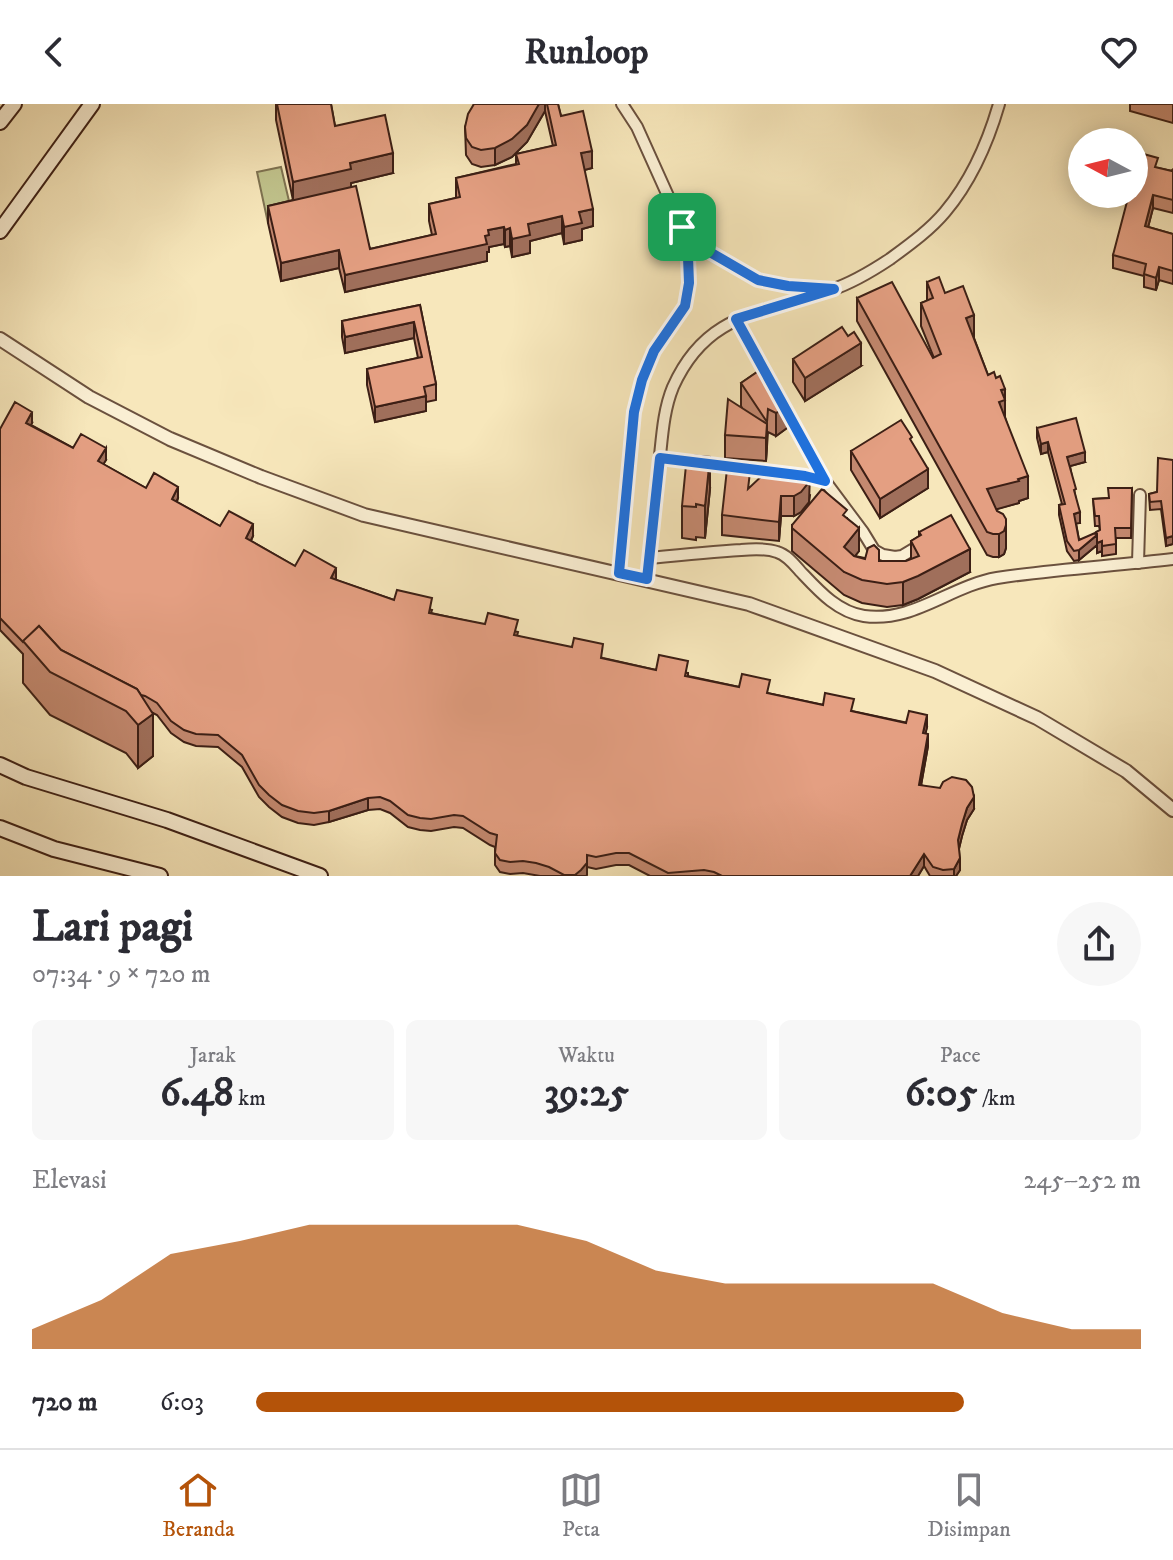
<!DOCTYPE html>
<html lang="id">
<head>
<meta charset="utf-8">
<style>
  :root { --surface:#fff; --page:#f7f7f7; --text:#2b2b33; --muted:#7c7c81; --line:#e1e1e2; --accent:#b45309 }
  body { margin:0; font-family:"IM FELL DW Pica",serif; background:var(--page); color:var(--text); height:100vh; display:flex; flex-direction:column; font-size:30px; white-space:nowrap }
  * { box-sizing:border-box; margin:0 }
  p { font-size:26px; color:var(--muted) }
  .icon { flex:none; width:44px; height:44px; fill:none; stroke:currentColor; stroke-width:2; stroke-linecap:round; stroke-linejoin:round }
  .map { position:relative; height:772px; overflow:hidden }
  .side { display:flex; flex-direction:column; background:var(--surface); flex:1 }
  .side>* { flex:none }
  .needle { width:52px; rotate:277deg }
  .buttons { position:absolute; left:1068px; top:24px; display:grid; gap:16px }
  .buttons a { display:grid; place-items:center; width:80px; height:80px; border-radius:50%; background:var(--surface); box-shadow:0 4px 20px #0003; font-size:40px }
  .pin { position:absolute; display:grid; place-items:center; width:68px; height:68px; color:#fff; margin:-34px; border-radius:16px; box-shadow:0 4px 12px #0006 }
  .round { display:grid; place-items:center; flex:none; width:84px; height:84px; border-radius:42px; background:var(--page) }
  .head { display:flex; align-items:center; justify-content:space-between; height:136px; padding:0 32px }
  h1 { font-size:44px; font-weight:800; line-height:60px }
  .figures { display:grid; grid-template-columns:repeat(3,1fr); gap:12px; height:136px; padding:8px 32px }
  .figures div { display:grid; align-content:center; border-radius:12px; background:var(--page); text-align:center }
  .figures b { font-size:40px; font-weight:800 }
  .figures small { font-size:22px; font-weight:400 }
  .figures p { font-size:22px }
  .chart { height:224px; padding:16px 32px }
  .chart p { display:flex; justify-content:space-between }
  .chart svg { width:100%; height:144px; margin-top:8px; fill:var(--accent); opacity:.7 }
  ul { padding:0 32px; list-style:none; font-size:26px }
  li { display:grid; grid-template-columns:128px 96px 1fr; align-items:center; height:60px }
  li i { height:20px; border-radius:10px; background:var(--accent) }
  header { display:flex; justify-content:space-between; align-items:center; height:104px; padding:0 32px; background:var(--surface); font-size:36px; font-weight:800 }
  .dock { display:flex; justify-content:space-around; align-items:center; height:112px; border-top:2px solid var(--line); background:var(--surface); font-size:22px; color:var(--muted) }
  .dock a { display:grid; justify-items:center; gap:4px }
  .dock .current { color:var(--accent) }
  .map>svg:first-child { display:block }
  .green { fill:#c1c48d; stroke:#7e7251; stroke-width:2 }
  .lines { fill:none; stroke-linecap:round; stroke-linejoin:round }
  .minor-casing { stroke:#6b513e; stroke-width:14 }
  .tertiary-casing { stroke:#6b513e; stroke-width:16 }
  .secondary-casing { stroke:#3c1f15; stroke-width:18 }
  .minor { stroke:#faefd3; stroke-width:10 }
  .tertiary { stroke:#faefd3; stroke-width:12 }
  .secondary { stroke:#faefd3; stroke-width:14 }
  .wall { fill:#c48970; stroke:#3c1f15; stroke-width:2 }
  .shaded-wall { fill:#a06f5b; stroke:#3c1f15; stroke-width:2 }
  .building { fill:#e49f82; stroke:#3c1f15; stroke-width:2 }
  .route-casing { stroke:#fff; stroke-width:16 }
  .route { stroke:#1a73e8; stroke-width:10 }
</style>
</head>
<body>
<header><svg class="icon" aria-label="back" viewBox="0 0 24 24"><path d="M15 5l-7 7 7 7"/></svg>Runloop<svg class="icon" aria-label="heart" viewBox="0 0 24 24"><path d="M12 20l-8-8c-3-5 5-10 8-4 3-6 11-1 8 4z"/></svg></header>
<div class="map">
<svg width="1173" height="772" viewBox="0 0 1173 772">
  <rect width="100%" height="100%" fill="#f7e7bb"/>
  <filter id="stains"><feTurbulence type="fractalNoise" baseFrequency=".0025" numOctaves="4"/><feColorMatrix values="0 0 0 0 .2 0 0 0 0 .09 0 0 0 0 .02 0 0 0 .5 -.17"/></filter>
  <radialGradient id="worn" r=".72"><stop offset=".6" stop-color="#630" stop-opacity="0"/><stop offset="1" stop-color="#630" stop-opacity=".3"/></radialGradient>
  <polygon class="green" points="281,63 293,114 268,119 257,68"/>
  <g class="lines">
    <defs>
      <g id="minor">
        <polyline points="682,123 708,147 758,176 788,182 828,185"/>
        <polyline points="736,215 770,277"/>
        <polyline points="781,298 825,377 863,428 874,446 883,451 895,453 902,452 922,440"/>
        <polyline points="660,354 780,369"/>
        <path d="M650,454c30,-3 60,-6 91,-8 11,-1 25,-2 36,2 10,3 17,12 23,19 18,19 37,41 64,45 49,7 86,-30 133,-38 58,-9 118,-12 176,-19"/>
        <polyline points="1138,459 1140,391"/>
        <polyline points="619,469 634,308 642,276 654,247 685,202 689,179 688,153 682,123 637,23 622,0"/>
        <path d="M647,475c5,-38 8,-76 12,-114 3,-26 4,-54 14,-78 34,-76 90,-73 158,-97 21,-7 41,-19 59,-31 19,-14 40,-29 55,-47 26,-31 43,-70 54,-108"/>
      </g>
      <polyline id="tertiary" points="0,235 89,293 170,335 261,373 364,411 749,500 935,567 1037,614 1126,667 1173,706"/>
      <g id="secondary">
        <polyline points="0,18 14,0"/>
        <polyline points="0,127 92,0"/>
        <polyline points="0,661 26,673 167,716 320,772"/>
        <polyline points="0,724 54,745 160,772"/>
      </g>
    </defs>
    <use href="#minor" class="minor-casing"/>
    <use href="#tertiary" class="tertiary-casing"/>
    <use href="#secondary" class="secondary-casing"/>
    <use href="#minor" class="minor"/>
    <use href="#tertiary" class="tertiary"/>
    <use href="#secondary" class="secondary"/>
  </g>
  <g class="wall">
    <polygon points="276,0 331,0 335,22 393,69 351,79 351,83 370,145 432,131 429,117 429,100 456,94 456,74 516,60 516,50 553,42 545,7 527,38 512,53 495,61 481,63 472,60 466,51 465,23 474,0 558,0 561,12 592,64 584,66 593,122 582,125 582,136 564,140 562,129 530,137 530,149 512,153 510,142 505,143 504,140 489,143 489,148 487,148 487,157 345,188 339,164 281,177 268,119 268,102 293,96 276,16"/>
    <polygon points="1130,0 1173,0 1173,19 1130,7"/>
    <polygon points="1158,64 1172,67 1173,65 1173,109 1153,104 1148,123 1173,130 1173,180 1159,176 1156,186 1144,183 1144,172 1113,164 1113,151"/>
    <polygon points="927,178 945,189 974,234 988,271 996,274 1005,285 1005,313 1028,394 1019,397 1019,399 996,405 1006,444 1004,450 999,453 993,453 987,451 857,217 857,194 933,254 934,254 921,222 921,199 927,197"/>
    <polygon points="420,201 436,280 436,296 426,298 426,307 375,318 367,281 367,265 418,254 414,234 345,249 342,233 342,217"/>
    <polygon points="793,255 861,262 805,297 793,278"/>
    <polygon points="763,264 787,324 776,332 768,328 766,357 725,354 725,331 742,304 741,302 741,279"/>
    <polygon points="32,319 31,321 73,344 106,356 103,360 146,384 178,394 177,398 220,422 253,432 251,437 295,462 394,496 432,506 431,509 518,528 517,532 603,554 656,566 688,569 688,572 927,623 925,630 928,642 921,681 974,705 967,716 962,732 959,745 960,766 956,772 930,772 924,762 918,772 650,772 629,761 616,761 596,765 587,763 586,772 540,772 523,769 510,770 500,768 495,761 495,743 490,741 463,724 454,723 431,727 420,726 408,723 390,709 380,705 368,706 329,718 314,721 298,719 282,713 269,703 259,693 242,663 218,643 196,642 184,638 171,629 157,611 151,608 153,652 138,664 126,649 50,611 23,579 23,550 0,526 0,325"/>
    <polygon points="1037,324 1085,358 1070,362 1080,419 1076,419 1079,436 1097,431 1100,426 1099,422 1095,422 1093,395 1109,394 1132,384 1131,434 1116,434 1116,450 1102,452 1102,447 1097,449 1097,441 1079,456 1074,457 1067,447 1059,411 1059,401 1062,400 1048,348 1041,350 1037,334"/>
    <polygon points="912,339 928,384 880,414 851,366 851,347"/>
    <polygon points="1173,356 1173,440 1166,442 1161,405 1150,406 1149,390 1157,388"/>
    <polygon points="750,383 810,391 809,398 801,408 794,412 781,412 779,437 722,431 722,411"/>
    <polygon points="710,385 705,434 696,433 696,436 682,434 682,402"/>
    <polygon points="847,414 859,447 855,452 879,457 906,457 911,455 911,437 919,432 919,428 970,468 918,495 903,501 887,503 862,499 844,491 792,447 792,421"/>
  </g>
  <g class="shaded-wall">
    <polygon points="539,0 545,0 545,7 527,38 512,53 495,61 495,44"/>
    <polygon points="592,47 592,64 581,67 581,49"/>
    <polygon points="393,49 393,69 351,79 351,85 293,97 293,78 350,59"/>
    <polygon points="1153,91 1153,104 1145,135 1145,122"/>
    <polygon points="593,105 593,122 582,125 582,136 564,140 564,123 579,108"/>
    <polygon points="562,112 562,129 530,137 530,149 512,153 512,135 528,120"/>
    <polygon points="504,123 504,140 489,143 489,148 487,148 487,157 345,188 345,171 485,132 488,126"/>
    <polygon points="510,124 510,142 505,143 505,126"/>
    <polygon points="339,146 339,164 281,177 281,159"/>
    <polygon points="1159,163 1159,176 1156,186 1156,174"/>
    <polygon points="974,211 974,234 966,237 966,214"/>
    <polygon points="414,218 414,234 345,249 345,233"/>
    <polygon points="861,239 861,262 805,297 805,274"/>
    <polygon points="1005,285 1005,319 999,298 1001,286"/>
    <polygon points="426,292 426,307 375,318 375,303"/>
    <polygon points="787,302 787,324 776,332 776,309"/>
    <polygon points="32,308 32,319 26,331 26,319"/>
    <polygon points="767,320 767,343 766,357 766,334"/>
    <polygon points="1048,338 1048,348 1041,350 1041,340"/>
    <polygon points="106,344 106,356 98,369 98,357"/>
    <polygon points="1085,348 1085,358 1067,363 1067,353"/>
    <polygon points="710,353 710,385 705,434 705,402"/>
    <polygon points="928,365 928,384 880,414 880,395"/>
    <polygon points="810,371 809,398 801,408 794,412 794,392"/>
    <polygon points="1028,372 1028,394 1019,397 1019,399 987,408 987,385"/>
    <polygon points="178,383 178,394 172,407 172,395"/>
    <polygon points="781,392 781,412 779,437 779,418"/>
    <polygon points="1080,408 1080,419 1074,420 1074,410"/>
    <polygon points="253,420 253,432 246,446 246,434"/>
    <polygon points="1006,421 1006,444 1004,450 999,453 999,430"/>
    <polygon points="859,424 859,447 844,466 844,443"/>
    <polygon points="1097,431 1097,441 1079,456 1079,446"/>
    <polygon points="1173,432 1173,440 1166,442 1166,434"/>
    <polygon points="1102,437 1102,447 1097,449 1097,439"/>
    <polygon points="970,445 970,468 918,495 903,501 903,478"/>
    <polygon points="336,464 336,476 331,474"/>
    <polygon points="153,610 153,652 138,664 138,621"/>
    <polygon points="927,611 927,623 923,641 923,629"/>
    <polygon points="928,630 928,642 919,693 919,681"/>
    <polygon points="974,693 974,705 967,716 962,732 958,748 958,736 962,720 967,704"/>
    <polygon points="368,694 368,706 329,718 329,707"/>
    <polygon points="924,750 924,762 918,772 910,772"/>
    <polygon points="587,751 587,771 586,772 575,772"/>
    <polygon points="960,754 960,766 956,772 954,772 954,765"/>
  </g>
  <g class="building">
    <polygon points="277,0 331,0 335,22 385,11 393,49 350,59 351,65 293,78"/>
    <polygon points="474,0 539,0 527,21 512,35 495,44 481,46 472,43 466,34 465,23 468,10"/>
    <polygon points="547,0 558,0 561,12 583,7 592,47 581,49 593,105 579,108 582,119 564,123 562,112 528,120 530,131 512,135 510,124 505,126 504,123 488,126 489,131 485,132 487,140 345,171 339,146 281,159 268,102 356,82 370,145 436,130 429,100 460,93 456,74 519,60 516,50 556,41"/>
    <polygon points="1140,49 1158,54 1155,63 1172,67 1173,65 1173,96 1153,91 1145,122 1173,130 1173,167 1159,163 1156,174 1144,170 1146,160 1113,151 1129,90 1134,90 1134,70"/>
    <polygon points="939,173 945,189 963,182 974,211 966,214 988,271 994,268 996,274 1000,272 1005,285 1001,286 1005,296 999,298 1028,372 1018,375 1019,377 987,385 997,407 1003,410 1006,415 1006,421 1004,427 999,430 993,430 987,428 857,194 892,178 933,254 941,250 921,199 933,194 927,178"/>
    <polygon points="420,201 436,280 424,283 426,292 375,303 367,265 422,253 414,218 345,233 342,217"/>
    <polygon points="842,223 848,232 854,228 861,239 805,274 793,255"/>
    <polygon points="763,264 787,302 776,309 768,305 767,318 741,279"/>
    <polygon points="728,295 767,320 766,334 725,331"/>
    <polygon points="15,298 32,308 26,319 73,344 81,330 106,344 98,357 146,384 154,369 178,383 172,395 220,422 229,407 253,420 246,434 295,462 304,446 336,464 331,474 394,496 397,486 432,494 429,509 485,520 488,509 518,516 514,531 572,543 574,534 603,540 601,554 656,566 659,551 688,557 685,572 739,583 742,570 770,576 767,589 823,601 825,589 854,595 851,607 906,619 909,607 927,611 923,629 928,630 919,681 940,684 943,678 952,673 966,676 972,683 974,693 967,704 962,720 958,736 960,754 954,765 943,766 933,763 924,750 910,772 722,772 714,768 704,766 668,769 629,749 616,749 596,753 587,751 587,759 581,766 575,771 564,771 549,763 536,759 523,757 510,758 500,756 495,749 497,731 490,729 463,712 454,711 431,715 420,714 408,711 390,697 380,693 368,694 329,707 314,709 298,707 282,701 269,691 259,681 242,651 218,631 196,630 184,626 171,617 157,599 145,592 141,591 137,585 61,546 39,522 23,538 0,514 0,325"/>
    <polygon points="1076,314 1085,348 1067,353 1076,385 1074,386 1080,408 1074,410 1079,436 1095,429 1097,431 1096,428 1100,426 1099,412 1095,412 1093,395 1109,394 1108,384 1132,384 1131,424 1115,424 1116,440 1102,442 1102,437 1097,439 1097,431 1079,446 1074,447 1067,437 1059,401 1065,400 1048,338 1041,340 1037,324"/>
    <polygon points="901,316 912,333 910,335 928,365 880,395 851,347"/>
    <polygon points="687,351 710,353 705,402 696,400 696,403 682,402"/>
    <polygon points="1158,354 1173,356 1173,432 1166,434 1161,397 1150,398 1149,390 1157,388"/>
    <polygon points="727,365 750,368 748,385 767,367 810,371 809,378 801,388 794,392 781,392 779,418 722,411"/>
    <polygon points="822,385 847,406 843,411 859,424 844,443 854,452 865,455 868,444 874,441 879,446 879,457 906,457 919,452 911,437 921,431 919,428 951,411 970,445 918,472 903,478 887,480 862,476 844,468 792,424 792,421"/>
    <polygon points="39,522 61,546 137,585 153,610 138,621 126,607 50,568 23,537"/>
  </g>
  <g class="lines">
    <defs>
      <polygon id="route" points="682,123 708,147 758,176 788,182 834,185 736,215 825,377 805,372 660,354 647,475 619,469 634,308 642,276 654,247 685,202 689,179 688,153"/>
    </defs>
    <use href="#route" class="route-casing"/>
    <use href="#route" class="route"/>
  </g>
  <rect width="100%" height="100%" filter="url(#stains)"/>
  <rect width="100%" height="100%" fill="url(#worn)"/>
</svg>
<div class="buttons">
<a><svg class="needle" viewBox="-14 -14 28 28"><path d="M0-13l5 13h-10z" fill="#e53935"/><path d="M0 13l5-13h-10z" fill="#7c7c81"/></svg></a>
</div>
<div class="pin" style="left:682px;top:123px;background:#1e9e55"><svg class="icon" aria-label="arrive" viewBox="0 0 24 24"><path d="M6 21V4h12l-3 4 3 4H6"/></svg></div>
</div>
<section class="side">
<div class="head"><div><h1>Lari pagi</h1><p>07:34 · 9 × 720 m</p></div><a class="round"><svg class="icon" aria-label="share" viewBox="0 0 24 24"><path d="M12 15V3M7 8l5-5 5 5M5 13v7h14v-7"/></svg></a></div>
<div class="figures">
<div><p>Jarak</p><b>6.48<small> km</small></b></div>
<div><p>Waktu</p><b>39:25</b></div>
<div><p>Pace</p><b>6:05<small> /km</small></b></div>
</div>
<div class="chart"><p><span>Elevasi</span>245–252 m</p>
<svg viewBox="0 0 160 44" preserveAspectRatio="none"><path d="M0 44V38L10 29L20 15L30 11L40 6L50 6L60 6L70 6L80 11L90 20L100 24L110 24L120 24L130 24L140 33L150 38L160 38V44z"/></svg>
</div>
<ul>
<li><b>720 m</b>6:03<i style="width:80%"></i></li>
</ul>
</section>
<nav class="dock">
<a class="current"><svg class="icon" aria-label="home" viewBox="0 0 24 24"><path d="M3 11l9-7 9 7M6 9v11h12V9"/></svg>Beranda</a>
<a><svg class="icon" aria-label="map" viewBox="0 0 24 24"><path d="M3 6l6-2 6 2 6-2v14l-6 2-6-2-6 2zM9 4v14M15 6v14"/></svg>Peta</a>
<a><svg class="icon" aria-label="saved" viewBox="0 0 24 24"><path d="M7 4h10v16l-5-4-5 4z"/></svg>Disimpan</a>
</nav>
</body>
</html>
